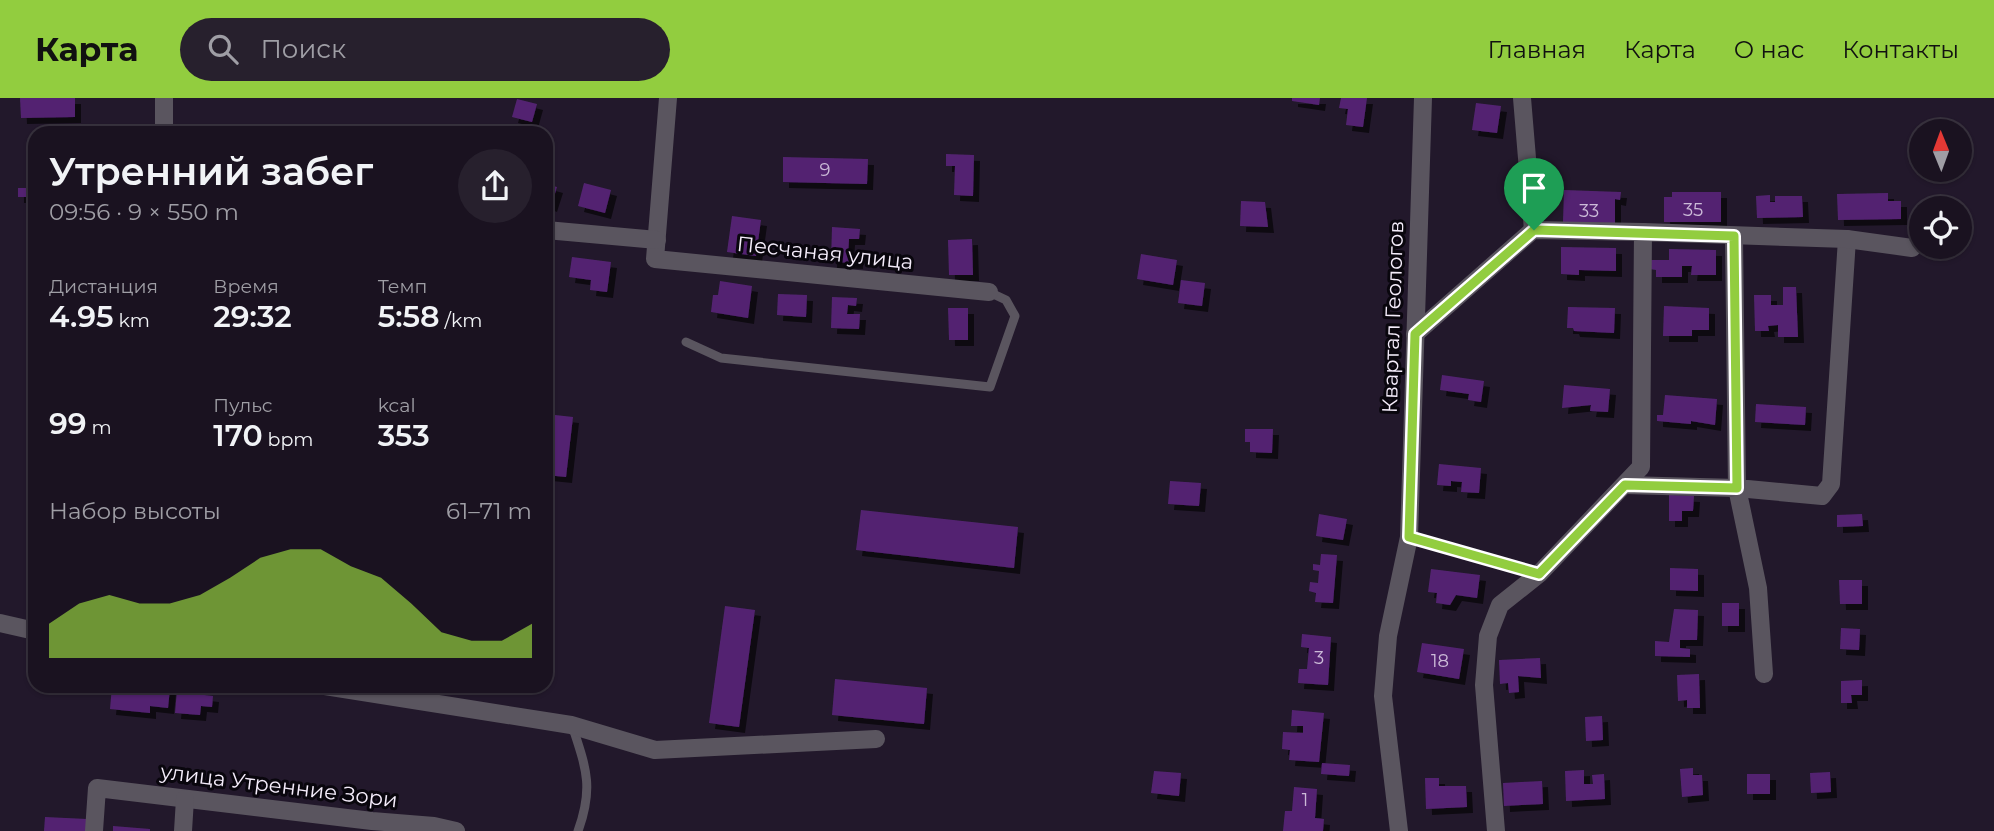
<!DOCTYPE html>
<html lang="ru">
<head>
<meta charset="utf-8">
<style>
  :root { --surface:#1a1220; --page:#27202d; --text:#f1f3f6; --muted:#9f9ea5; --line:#38323e; --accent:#92cd3f }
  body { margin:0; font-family:Montserrat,sans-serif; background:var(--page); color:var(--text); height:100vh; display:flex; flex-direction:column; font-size:26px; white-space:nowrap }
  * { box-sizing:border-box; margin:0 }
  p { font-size:23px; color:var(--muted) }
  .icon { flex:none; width:38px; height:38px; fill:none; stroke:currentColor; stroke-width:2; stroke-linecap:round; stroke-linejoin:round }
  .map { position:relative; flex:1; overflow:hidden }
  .details { position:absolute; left:28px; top:28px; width:525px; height:567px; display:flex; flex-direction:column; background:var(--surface); border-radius:21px; box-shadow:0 2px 5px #0004,0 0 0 2px var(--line) }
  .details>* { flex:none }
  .needle { width:46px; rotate:359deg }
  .fabs { position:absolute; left:1909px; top:21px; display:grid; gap:14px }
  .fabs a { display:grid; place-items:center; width:63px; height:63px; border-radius:50%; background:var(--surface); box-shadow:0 2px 5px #0004,0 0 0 2px var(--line); font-size:35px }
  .pin { position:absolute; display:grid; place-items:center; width:60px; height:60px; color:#fff; margin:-72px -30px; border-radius:50% 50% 50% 0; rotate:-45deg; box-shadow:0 0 7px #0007 }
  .pin .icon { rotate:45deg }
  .round { display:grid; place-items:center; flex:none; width:74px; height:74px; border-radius:37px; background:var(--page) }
  .headline { display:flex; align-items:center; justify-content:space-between; height:119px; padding:0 21px }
  h1 { font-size:38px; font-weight:600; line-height:52px }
  .metrics { display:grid; grid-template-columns:repeat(3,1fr); gap:10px; height:119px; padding:7px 21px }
  .metrics div { display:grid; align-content:center }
  .metrics b { font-size:30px; font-weight:600 }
  .metrics small { font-size:19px; font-weight:400 }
  .metrics p { font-size:19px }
  .chart { height:196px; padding:14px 21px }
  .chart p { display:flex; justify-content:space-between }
  .chart svg { width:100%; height:126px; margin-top:7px; fill:var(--accent); opacity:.7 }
  header { display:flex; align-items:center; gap:42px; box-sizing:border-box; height:98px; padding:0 35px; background:var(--accent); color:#111 }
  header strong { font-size:33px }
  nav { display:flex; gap:38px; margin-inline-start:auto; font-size:24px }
  .search { width:490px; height:63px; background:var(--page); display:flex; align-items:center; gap:18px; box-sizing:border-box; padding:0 24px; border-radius:38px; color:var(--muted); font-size:26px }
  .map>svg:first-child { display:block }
  .building { fill:#532471; filter:url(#shadow) }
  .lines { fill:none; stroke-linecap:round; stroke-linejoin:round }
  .path { stroke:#968d9d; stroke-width:2.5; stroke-dasharray:7 3.5; stroke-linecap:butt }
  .lane { stroke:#5a555f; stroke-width:9 }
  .street { stroke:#5a555f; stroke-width:18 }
  .route-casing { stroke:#fff; stroke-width:14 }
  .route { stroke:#92cd3f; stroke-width:9 }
  .labels { text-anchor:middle; stroke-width:6; stroke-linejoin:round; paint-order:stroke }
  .number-label { font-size:18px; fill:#ccbbd8 }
  .street-label { font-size:21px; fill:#f5edfb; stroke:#09060d }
</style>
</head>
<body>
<header>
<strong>Карта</strong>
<div class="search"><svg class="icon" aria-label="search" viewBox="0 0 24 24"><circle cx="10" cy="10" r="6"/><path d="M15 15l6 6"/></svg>Поиск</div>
<nav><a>Главная</a><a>Карта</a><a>О нас</a><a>Контакты</a></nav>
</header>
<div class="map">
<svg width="1994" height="733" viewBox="0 0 1994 733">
  <defs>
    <filter id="shadow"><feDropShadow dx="6" dy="6" stdDeviation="0" flood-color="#0009"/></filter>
  </defs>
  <rect width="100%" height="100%" fill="#22182b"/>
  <g class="building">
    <polygon points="20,0 75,0 75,19 21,20"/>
    <polygon points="1292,0 1320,0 1319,7 1292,3"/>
    <polygon points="1341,0 1367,0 1363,29 1346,27 1348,11 1339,10"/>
    <polygon points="517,1 537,6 532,24 512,19"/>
    <polygon points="1476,5 1501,8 1497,35 1472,32"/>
    <polygon points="946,56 974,57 973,98 954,97 955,68 946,68"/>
    <polygon points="783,59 868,61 867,86 783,84"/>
    <polygon points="584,85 611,92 605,115 578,108"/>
    <polygon points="546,86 557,89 551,108 546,106"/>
    <polygon points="18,90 35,90 35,116 26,115 27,99 18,99"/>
    <polygon points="1564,92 1621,94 1620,102 1615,101 1615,125 1563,124"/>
    <polygon points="1672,94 1721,94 1721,124 1664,124 1664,99 1672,99"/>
    <polygon points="1888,95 1888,103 1901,103 1901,121 1838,122 1837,96"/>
    <polygon points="1770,97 1770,104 1775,104 1775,98 1802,98 1803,119 1757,120 1756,98"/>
    <polygon points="1241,103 1265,104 1268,129 1240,128"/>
    <polygon points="732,118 761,122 756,158 727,154"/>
    <polygon points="832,129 860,131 859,141 849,141 848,158 857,159 857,165 831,164"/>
    <polygon points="972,141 973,177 949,177 948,142"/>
    <polygon points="27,142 35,142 35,161 28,161"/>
    <polygon points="1561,149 1616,150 1616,173 1579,172 1579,177 1561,176"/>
    <polygon points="1669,151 1716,152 1716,177 1691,177 1692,168 1682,168 1682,179 1656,179 1656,172 1650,171 1650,162 1669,162"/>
    <polygon points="1141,156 1177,162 1173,187 1137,181"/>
    <polygon points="572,159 611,164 607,194 590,192 591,182 569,179"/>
    <polygon points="1181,182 1205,185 1202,208 1178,205"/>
    <polygon points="720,183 752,188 748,220 711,214 713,197 718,197"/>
    <polygon points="1783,189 1796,189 1798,239 1778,239 1778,227 1768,228 1769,233 1755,233 1754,197 1771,197 1771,207 1783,207"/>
    <polygon points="778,196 807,197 806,219 777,217"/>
    <polygon points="832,199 857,200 856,208 848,207 847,216 860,216 859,231 831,230"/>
    <polygon points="1664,208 1709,210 1709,232 1692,232 1692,238 1663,238"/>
    <polygon points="1568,209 1615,210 1614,235 1574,233 1573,230 1567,230"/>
    <polygon points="948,210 968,210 968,242 949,242"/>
    <rect x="29" y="220" width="6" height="28"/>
    <polygon points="27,264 35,264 35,291 28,291"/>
    <polygon points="1442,277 1484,283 1481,304 1468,302 1469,296 1440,292"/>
    <polygon points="1564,287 1610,291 1608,314 1590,313 1591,307 1562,310"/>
    <polygon points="1665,297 1717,301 1715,327 1691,323 1691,326 1657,323 1657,317 1663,317"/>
    <polygon points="1756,306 1806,309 1805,327 1755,324"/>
    <polygon points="546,316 573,319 566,379 546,377"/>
    <polygon points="1245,331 1273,331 1272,355 1250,354 1250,344 1245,344"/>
    <rect x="30" y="364" width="5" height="28"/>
    <polygon points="1439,366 1481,370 1479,395 1461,394 1462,384 1451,383 1451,388 1437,387"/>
    <polygon points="1170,383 1201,385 1199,408 1168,406"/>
    <polygon points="1669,397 1694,398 1693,413 1682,413 1682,423 1669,423"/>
    <polygon points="861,412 1018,429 1014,470 856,452"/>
    <polygon points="1319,416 1347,421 1343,442 1316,438"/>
    <polygon points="1862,416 1863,428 1837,429 1837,417"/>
    <polygon points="31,426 35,426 35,454 33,454"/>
    <polygon points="1321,456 1337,457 1333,505 1315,504 1316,495 1309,493 1310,484 1318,485 1319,473 1313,472 1313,466 1320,467"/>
    <polygon points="1670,470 1698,471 1698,493 1670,492"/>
    <polygon points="1431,471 1480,477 1477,500 1456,497 1450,507 1436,505 1437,495 1428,494"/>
    <polygon points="1839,482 1862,482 1862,506 1840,506"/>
    <rect x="1722" y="505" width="17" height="23"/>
    <polygon points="725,508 755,512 739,629 709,625"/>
    <polygon points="1674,511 1698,512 1697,542 1680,542 1680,550 1690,551 1690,559 1655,558 1655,543 1669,544"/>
    <polygon points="1841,530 1860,531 1859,552 1840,551"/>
    <polygon points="1302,536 1331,539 1328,587 1298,585 1299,571 1307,571 1309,550 1301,549"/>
    <polygon points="1422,545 1464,551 1459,581 1417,574"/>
    <polygon points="1540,560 1541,580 1518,578 1519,594 1509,595 1508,585 1500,586 1499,562"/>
    <polygon points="1699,576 1700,610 1687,610 1687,602 1678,603 1677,577"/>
    <polygon points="835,581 927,590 924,626 832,617"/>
    <polygon points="1862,582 1862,597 1851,597 1852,605 1841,605 1841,583"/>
    <polygon points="112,588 170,590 168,610 150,608 150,615 110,611"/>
    <polygon points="177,592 204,594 204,597 213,598 212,609 201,608 200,617 175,615"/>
    <polygon points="1292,612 1324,615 1319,664 1289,662 1290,652 1282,651 1283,634 1303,635 1303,628 1291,628"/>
    <polygon points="1602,618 1603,642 1586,643 1585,619"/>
    <polygon points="1322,665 1350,667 1349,678 1321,676"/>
    <polygon points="1693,670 1693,677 1702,677 1703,697 1682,699 1680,671"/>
    <polygon points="1584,672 1584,686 1593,686 1592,677 1604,676 1605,701 1566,703 1565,673"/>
    <polygon points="1154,673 1181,675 1179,698 1151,695"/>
    <polygon points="1830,674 1831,694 1811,695 1810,675"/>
    <rect x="1747" y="676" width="23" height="20"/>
    <polygon points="1425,680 1439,680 1439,688 1466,688 1467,709 1426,711"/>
    <polygon points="1542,683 1543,706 1504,708 1503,685"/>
    <polygon points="1294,689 1317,691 1315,720 1324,721 1323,733 1283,733 1285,713 1292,713"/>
    <polygon points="45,719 87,721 86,733 44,733"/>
    <polygon points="113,728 150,731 150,733 113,733"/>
  </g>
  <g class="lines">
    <polyline class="path" points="1422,442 1520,470"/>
    <g class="lane">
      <polyline points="686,244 721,260 990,289 1015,218 1006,202 989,194"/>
      <path d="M572,627c14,43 22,62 6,106"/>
    </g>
    <g class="street">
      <polyline points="668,0 655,161 989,194"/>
      <polyline points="1522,0 1533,132"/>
      <polyline points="164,35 164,0"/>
      <polyline points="546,132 657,142"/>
      <polyline points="1734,138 1737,390 1822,398 1831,386 1847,141"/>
      <polyline points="1415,236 1533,132 1643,134"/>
      <polyline points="1625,387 1737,390 1758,490 1764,576"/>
      <polyline points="0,525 35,533"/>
      <polyline points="325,588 571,627 655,652 876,641"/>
      <polyline points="94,733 97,690 372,723 434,728 456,733"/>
      <polyline points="183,733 185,701"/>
      <polyline points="1399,733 1383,598 1388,538 1409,439 1423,0"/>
      <polyline points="1496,733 1484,587 1488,538 1500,507 1539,476 1641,369 1643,134 1847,141 1912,150"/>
    </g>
  </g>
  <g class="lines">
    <defs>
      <polygon id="route" points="1534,132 1734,138 1737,390 1625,387 1539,476 1409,439 1415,236"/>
    </defs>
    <use href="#route" class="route-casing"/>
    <use href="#route" class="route"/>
  </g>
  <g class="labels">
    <g class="number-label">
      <text x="825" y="78">9</text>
      <text x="1693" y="118">35</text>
      <text x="1589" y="119">33</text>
      <text x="1319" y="566">3</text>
      <text x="1440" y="569">18</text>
      <text x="1305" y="708">1</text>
    </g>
    <g class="street-label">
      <text transform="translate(825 155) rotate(6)" y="7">Песчаная улица</text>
      <text transform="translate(1393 219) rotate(-88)" y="7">Квартал Геологов</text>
      <text transform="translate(279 688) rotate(7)" y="7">улица Утренние Зори</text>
    </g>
  </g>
</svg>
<div class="fabs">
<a><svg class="needle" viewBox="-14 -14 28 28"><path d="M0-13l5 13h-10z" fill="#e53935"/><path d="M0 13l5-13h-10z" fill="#9f9ea5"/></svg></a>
<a><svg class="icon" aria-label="locate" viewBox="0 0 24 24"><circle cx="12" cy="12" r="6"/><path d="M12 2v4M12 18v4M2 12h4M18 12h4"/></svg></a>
</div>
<div class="pin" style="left:1534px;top:132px;background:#1e9e55"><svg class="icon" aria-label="arrive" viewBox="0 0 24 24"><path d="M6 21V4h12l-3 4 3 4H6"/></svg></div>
<section class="details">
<div class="headline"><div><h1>Утренний забег</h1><p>09:56 · 9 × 550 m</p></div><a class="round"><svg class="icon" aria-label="share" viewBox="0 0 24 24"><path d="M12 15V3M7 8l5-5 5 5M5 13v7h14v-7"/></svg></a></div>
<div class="metrics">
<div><p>Дистанция</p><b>4.95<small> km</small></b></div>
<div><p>Время</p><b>29:32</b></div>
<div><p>Темп</p><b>5:58<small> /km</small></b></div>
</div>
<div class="metrics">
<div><b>99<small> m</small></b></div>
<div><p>Пульс</p><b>170<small> bpm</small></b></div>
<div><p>kcal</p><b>353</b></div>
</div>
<div class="chart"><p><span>Набор высоты</span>61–71 m</p>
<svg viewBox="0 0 160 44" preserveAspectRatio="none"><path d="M0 44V32L10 25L20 22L30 25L40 25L50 22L60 16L70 9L80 6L90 6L100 12L110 16L120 25L130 35L140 38L150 38L160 32V44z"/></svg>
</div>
</section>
</div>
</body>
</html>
